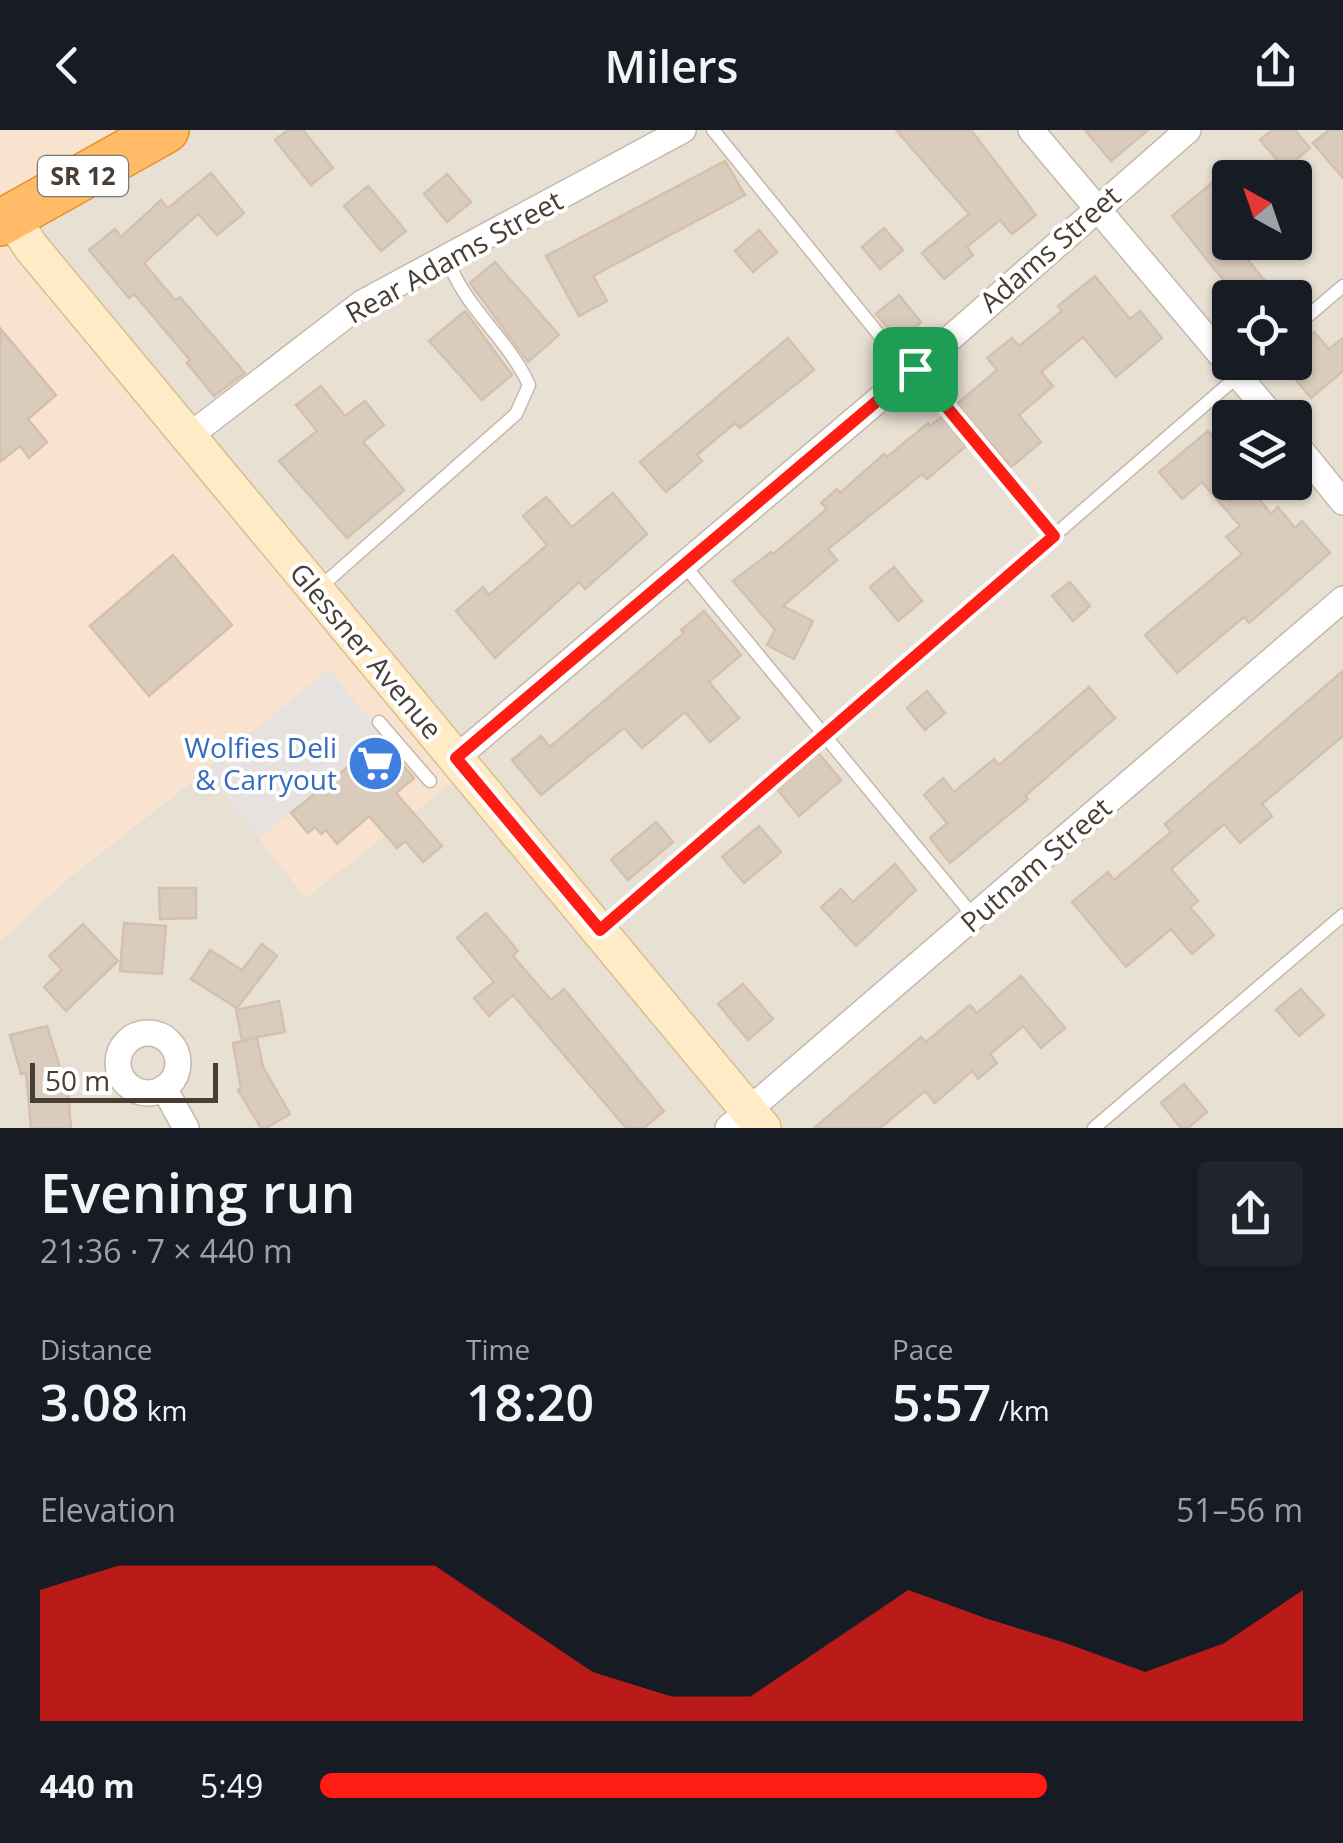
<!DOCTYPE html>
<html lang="en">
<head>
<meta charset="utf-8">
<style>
  :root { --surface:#171b24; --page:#20242c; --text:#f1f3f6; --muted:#9ea1a6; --accent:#ff1c13 }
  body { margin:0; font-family:"Open Sans",sans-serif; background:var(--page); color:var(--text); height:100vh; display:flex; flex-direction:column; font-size:38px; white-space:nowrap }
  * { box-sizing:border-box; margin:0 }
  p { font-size:32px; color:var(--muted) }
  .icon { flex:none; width:55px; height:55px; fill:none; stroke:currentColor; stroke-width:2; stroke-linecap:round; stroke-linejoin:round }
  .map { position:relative; height:998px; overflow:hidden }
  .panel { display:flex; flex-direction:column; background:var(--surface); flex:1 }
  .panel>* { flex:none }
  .needle { width:65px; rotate:320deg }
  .controls { position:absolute; left:1212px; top:30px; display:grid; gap:20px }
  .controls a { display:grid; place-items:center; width:100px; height:100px; border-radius:10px; background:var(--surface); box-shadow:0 2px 8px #0004; font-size:50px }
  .scale { position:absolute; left:30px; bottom:25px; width:188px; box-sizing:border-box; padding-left:10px; border:5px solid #483e35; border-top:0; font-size:28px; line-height:35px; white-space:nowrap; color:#483e35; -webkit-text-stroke:8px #fff; paint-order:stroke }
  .pin { position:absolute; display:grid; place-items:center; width:85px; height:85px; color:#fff; margin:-42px; border-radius:20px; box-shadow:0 5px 15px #0006 }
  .round { display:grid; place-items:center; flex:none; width:105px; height:105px; border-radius:10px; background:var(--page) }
  .headline { display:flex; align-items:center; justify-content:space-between; height:170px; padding:0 40px }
  h1 { font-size:55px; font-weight:600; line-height:75px }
  .metrics { display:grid; grid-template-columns:repeat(3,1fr); gap:15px; height:170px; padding:10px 40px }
  .metrics div { display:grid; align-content:center }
  .metrics b { font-size:50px; font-weight:600 }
  .metrics small { font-size:28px; font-weight:400 }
  .metrics p { font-size:28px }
  .chart { height:280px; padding:20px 40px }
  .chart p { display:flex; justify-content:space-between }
  .chart svg { width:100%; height:180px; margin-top:10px; fill:var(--accent); opacity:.7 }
  ul { padding:0 40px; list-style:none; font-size:32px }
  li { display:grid; grid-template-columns:160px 120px 1fr; align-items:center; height:75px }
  li i { height:25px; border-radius:12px; background:var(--accent) }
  header { display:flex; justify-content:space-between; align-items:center; height:130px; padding:0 40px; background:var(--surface); font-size:45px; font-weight:600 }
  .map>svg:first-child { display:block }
  .residential { fill:#e9e0d4; fill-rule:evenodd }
  .commercial { fill:#f9e3cf }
  .parking { fill:#e5e2df }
  .building { fill:#daccbd; stroke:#d3c0ad; stroke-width:2.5 }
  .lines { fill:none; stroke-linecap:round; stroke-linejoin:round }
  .lane-casing { stroke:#c4b8ab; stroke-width:15 }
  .street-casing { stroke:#c4b8ab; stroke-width:28 }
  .secondary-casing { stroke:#d8be92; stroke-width:38 }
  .highway-casing { stroke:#ec8e29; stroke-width:48 }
  .lane { stroke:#fff; stroke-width:12 }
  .street { stroke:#fff; stroke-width:25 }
  .secondary { stroke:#ffebc6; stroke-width:35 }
  .highway { stroke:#ffbb67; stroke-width:45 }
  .route-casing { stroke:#fff; stroke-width:20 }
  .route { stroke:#ff1c13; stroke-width:12 }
  .labels { text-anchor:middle; stroke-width:8; stroke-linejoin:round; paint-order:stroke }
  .shield { fill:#fff; stroke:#7f7872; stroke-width:2.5 }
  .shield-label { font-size:25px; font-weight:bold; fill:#483e35 }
  .street-label { font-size:28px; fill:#483e35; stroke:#fff }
  .shop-label { font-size:28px; fill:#366cbe; stroke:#fff; text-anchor:end }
</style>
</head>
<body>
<header><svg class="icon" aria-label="back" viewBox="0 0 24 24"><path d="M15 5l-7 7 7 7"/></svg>Milers<svg class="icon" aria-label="share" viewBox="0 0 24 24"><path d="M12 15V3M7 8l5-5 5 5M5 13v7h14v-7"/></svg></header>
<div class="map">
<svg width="1343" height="998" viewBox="0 0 1343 998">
  <rect width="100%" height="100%" fill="#f5efe6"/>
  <path class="residential" d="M153,0h1190v998h-1343v-187l71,-65 135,-106 -195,-553zM1230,48h65v64h-65zM1230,168h65v64h-65zM1230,288h65v64h-65z"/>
  <polygon class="commercial" points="0,0 153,0 12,87 467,641 306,768 205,640 71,746 0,811"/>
  <polygon class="parking" points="329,539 384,607 259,708 206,640"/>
  <g class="building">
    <polygon points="288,0 303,0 333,38 311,55 275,10"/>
    <polygon points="896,0 971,0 1036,85 1012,104 1000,90 967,117 973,125 944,149 922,123 969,84"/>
    <polygon points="1085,0 1148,0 1111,31"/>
    <polygon points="1272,0 1295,0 1310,18 1285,39 1260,10"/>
    <polygon points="1329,0 1343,0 1343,48 1313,13"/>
    <polygon points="725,31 745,65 593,146 607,171 579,186 546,126"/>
    <polygon points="1230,38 1230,112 1239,112 1246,121 1243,124 1279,168 1234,168 1222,153 1224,151 1172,86"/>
    <polygon points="211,43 244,83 217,105 198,84 144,133 175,170 180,167 245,243 214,266 187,233 190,230 134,164 129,168 89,120 115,99 121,107 161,70 168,78"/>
    <polygon points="447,44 471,72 447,92 424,64"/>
    <polygon points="368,56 406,101 381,121 344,76"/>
    <polygon points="884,98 903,120 880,139 862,117"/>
    <polygon points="759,100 777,122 753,142 735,121"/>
    <polygon points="495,132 559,205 528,232 470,153"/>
    <polygon points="1095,146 1130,189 1140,181 1162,208 1116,247 1083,207 1041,242 1053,256 1019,285 1041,312 1011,337 957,274 997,240 987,228 1012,208 1019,216 1062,181 1058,176"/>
    <polygon points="899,165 921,192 899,211 876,184"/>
    <polygon points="465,181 512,245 482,270 429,211"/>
    <polygon points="0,198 56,265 28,289 47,312 29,328 20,316 0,332"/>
    <polygon points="1314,202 1329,219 1343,208 1343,241 1311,268 1281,232 1295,232 1295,218"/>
    <polygon points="788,208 814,240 740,298 735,293 697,325 702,331 666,362 640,332"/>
    <polygon points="321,256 345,286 365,271 384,295 363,312 404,360 347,408 279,331 317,301 296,275"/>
    <polygon points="942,287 966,316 927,349 922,344 828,419 837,430 783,476 813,491 794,529 767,515 775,500 733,451 771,422 773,424 827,379 821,373 837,359 840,363 884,324 887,327 928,293 930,296"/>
    <polygon points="1208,301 1230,327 1230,371 1249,356 1271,384 1278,377 1295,398 1302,391 1330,423 1249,493 1244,487 1177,543 1145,505 1242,424 1226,407 1240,396 1202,352 1182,369 1159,342"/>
    <polygon points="613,363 647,404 585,459 579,452 495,528 456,481 483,457 489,465 547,415 523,386 546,367 572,397"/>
    <polygon points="173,425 232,495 149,566 90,496"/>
    <polygon points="894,437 922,471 898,491 870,457"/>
    <polygon points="1070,452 1090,476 1073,491 1052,466"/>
    <polygon points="704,481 741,525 709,552 739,588 710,612 685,582 642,618 624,598 541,665 512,630 541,606 550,617 684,503 681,500"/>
    <polygon points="1343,541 1343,606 1262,674 1272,686 1240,713 1224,694 1171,739 1198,771 1190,777 1214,805 1192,824 1171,799 1126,837 1072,772 1108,742 1114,750 1171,702 1165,694"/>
    <polygon points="1089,557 1115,588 1025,666 1028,669 950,733 930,708 947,693 924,665 943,648 954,662 994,629 999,635"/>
    <polygon points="927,561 945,583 925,600 907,578"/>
    <polygon points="381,610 414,648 396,663 442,716 423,732 405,711 397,718 369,686 337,714 326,700 321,704 315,697 308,703 291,683"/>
    <polygon points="818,623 841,650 799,686 777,659"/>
    <polygon points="656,692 673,712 628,750 611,730"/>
    <polygon points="759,696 781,722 744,753 722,727"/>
    <polygon points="895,734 916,760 856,816 821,777 841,759 853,772"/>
    <polygon points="159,758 196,758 196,788 160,789"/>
    <polygon points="486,783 518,821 513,826 551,870 564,859 664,981 644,998 626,998 513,865 489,886 474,868 494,852 457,808"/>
    <polygon points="124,793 166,796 162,844 120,841"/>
    <polygon points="83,794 118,831 66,881 44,857 62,840 49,826"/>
    <polygon points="262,814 277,826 237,878 191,849 210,820 242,840"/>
    <polygon points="1021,846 1065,898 1041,918 1023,896 990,924 997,933 978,949 972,941 935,973 925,961 880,998 814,998 921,907 926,912 970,875 977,883"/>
    <polygon points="743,854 773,889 748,910 718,874"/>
    <polygon points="1301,859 1324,885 1299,906 1276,880"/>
    <polygon points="279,871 285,902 242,910 236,880"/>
    <polygon points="47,896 68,963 71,998 31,998 26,943 21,944 10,905"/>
    <polygon points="257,908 263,937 290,984 266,998 261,998 238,960 241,958 233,913"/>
    <polygon points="1184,954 1207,982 1188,998 1181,998 1161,973"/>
  </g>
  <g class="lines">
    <defs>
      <g id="lane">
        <polyline points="713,0 910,243"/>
        <polyline points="1295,197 1343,156"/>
        <polyline points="915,239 1054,405"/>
        <polyline points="684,435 975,788"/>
        <path d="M318,459l198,-175 13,-29c-21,-47 -66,-78 -82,-128"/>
        <polyline points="379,592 430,651"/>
        <polyline points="602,798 1254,232"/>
        <polyline points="1094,998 1343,785"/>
      </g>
      <g id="street">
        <polyline points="1031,0 1274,288"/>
        <polyline points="188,307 362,173 683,0"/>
        <polyline points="1295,313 1343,372"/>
        <polyline points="456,628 930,226 1188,0"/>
        <circle cx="148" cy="933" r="30"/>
        <polyline points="164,958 186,998"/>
        <polyline points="728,998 1343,469"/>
      </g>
      <polyline id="secondary" points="11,87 31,117 763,998"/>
      <polyline id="highway" points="0,93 166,0"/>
    </defs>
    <use href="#lane" class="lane-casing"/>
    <use href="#street" class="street-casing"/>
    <use href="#secondary" class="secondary-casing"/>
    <use href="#highway" class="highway-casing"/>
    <use href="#lane" class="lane"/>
    <use href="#street" class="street"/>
    <use href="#secondary" class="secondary"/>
    <use href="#highway" class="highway"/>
  </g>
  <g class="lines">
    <defs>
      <polygon id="route" points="915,239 1054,406 600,800 456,628"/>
    </defs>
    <use href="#route" class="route-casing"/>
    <use href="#route" class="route"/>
  </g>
  <defs>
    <symbol id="supermarket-disc" viewBox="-11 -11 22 22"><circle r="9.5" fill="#3f7fe0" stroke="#fff"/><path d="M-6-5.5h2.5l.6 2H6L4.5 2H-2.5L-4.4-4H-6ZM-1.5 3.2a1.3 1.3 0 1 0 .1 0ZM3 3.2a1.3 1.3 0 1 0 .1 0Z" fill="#fff"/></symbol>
  </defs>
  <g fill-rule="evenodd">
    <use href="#supermarket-disc" x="344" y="602" width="63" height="63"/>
  </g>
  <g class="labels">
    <rect class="shield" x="38" y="26" width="90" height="40" rx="8"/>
    <g class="shield-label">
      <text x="83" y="55">SR 12</text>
    </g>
    <g class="street-label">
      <text transform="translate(1050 119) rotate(-41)" y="10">Adams Street</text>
      <text transform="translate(454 127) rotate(-29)" y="10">Rear Adams Street</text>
      <text transform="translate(366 521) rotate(50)" y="10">Glessner Avenue</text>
      <text transform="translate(1036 735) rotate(-41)" y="10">Putnam Street</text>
    </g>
    <g class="shop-label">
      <text x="337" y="628">Wolfies Deli<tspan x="337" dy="32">&amp; Carryout</tspan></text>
    </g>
  </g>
</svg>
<div class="controls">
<a><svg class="needle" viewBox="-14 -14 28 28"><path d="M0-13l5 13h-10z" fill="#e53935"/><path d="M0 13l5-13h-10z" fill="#9ea1a6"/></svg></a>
<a><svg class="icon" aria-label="locate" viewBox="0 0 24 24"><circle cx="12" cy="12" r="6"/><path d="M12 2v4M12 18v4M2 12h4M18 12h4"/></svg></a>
<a><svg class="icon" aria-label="layers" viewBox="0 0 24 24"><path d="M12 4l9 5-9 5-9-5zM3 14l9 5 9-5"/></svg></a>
</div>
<div class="scale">50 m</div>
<div class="pin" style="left:915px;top:239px;background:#1e9e55"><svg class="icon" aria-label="arrive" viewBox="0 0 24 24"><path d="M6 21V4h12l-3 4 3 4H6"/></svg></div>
</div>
<section class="panel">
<div class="headline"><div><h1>Evening run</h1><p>21:36 · 7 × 440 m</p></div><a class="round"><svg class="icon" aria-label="share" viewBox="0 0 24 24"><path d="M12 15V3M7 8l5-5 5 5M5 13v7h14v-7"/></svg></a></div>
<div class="metrics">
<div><p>Distance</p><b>3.08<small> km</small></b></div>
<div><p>Time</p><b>18:20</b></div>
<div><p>Pace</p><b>5:57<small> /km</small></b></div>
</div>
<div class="chart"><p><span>Elevation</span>51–56 m</p>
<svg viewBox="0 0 160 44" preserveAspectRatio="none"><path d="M0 44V12L10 6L20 6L30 6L40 6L50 6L60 19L70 32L80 38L90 38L100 25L110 12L120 19L130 25L140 32L150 25L160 12V44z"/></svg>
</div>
<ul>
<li><b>440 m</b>5:49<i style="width:74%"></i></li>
</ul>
</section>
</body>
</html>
